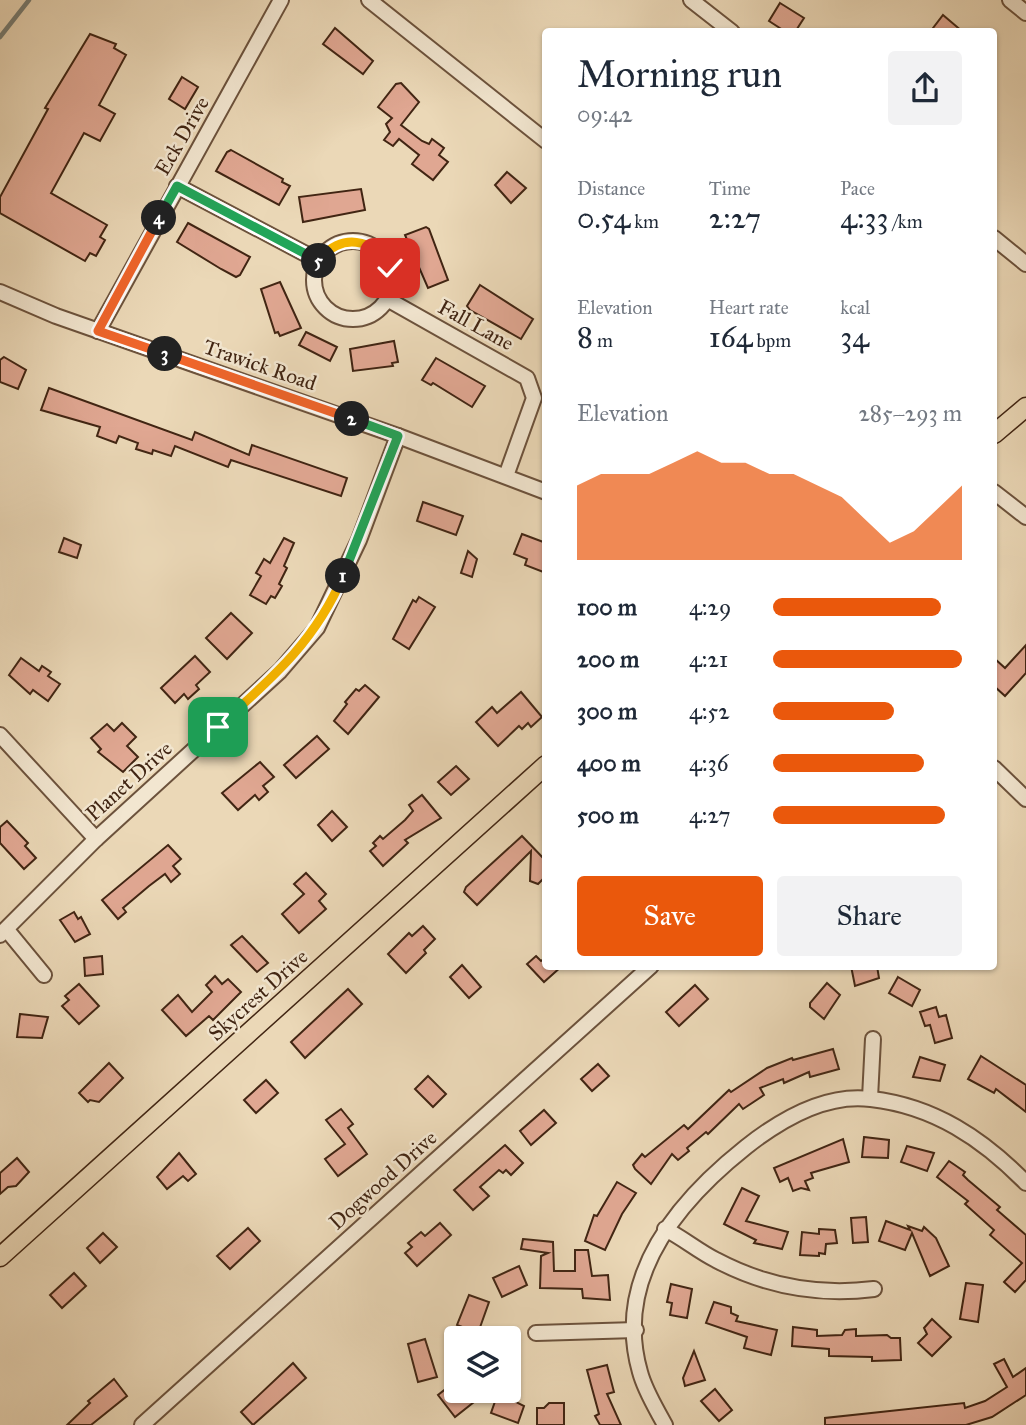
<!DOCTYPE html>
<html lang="en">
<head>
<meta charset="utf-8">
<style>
  :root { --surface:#fff; --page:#f2f2f3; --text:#1f2937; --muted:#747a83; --accent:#ea580c }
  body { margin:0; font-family:"IM FELL Great Primer",serif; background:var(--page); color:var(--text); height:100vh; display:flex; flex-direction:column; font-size:26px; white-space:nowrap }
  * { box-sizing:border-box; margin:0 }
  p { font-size:23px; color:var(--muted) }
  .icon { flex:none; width:38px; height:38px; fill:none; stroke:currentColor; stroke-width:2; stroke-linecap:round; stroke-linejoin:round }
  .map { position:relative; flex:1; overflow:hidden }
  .sheet { position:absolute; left:542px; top:28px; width:455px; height:942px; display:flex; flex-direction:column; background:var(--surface); border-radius:7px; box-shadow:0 2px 5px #0004 }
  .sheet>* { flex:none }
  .buttons { position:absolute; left:444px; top:1326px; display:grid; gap:14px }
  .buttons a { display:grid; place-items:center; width:77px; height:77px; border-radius:7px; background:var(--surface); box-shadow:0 2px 5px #0004; font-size:35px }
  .pin { position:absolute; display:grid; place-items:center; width:60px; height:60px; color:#fff; margin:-30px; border-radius:14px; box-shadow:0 4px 10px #0006 }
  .km { position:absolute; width:35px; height:35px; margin:-18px; border-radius:50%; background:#222; color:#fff; font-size:19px; line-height:35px; text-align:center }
  .round { display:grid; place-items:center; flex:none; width:74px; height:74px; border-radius:7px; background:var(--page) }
  .head { display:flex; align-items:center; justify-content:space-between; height:119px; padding:0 35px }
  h1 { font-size:38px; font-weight:600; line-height:52px }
  .metrics { display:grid; grid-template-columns:repeat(3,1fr); gap:10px; height:119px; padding:7px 35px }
  .metrics div { display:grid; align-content:center }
  .metrics b { font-size:30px; font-weight:600 }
  .metrics small { font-size:19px; font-weight:400 }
  .metrics p { font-size:19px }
  .chart { height:196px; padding:14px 35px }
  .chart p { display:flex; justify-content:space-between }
  .chart svg { width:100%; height:126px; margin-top:7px; fill:var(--accent); opacity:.7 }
  .primary-button { display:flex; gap:14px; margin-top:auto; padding:14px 35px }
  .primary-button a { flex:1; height:80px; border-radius:7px; background:var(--accent); color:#fff; font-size:28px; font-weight:600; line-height:80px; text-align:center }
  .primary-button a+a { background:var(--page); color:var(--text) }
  ul { padding:0 35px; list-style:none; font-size:23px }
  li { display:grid; grid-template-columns:112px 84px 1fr; align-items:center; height:52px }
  li i { height:18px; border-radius:9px; background:var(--accent) }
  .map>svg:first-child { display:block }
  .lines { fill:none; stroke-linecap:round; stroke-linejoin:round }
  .stream { stroke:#767d75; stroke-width:4.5 }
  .building { fill:#e0a792; stroke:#412513; stroke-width:2 }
  .minor-casing { stroke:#6c523c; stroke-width:18 }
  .major-casing { stroke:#412513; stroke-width:21 }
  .minor { stroke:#f2e6d0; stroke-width:14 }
  .major { stroke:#ebd8b7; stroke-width:18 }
  .split-1-casing { stroke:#fff; stroke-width:14 }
  .split-2-casing { stroke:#fff; stroke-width:14 }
  .split-3-casing { stroke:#fff; stroke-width:14 }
  .split-4-casing { stroke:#fff; stroke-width:14 }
  .split-5-casing { stroke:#fff; stroke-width:14 }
  .split-6-casing { stroke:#fff; stroke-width:14 }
  .split-1 { stroke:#f5b400; stroke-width:9 }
  .split-2 { stroke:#22a559; stroke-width:9 }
  .split-3 { stroke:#f0652b; stroke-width:9 }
  .split-4 { stroke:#f0652b; stroke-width:9 }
  .split-5 { stroke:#22a559; stroke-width:9 }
  .split-6 { stroke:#f5b400; stroke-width:9 }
  .labels { text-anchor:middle; stroke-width:5; stroke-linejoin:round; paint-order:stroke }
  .street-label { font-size:21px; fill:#412513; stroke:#f2e6d0 }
</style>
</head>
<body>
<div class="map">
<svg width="1026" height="1425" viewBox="0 0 1026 1425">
  <rect width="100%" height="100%" fill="#ebd8b7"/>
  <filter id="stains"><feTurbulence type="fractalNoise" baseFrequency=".00286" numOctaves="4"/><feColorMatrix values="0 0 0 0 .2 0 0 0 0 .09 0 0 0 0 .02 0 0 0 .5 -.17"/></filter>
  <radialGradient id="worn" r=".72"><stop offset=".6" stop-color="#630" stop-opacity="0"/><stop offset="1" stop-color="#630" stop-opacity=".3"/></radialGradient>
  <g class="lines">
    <polyline class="stream" points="0,37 29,0"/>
  </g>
  <g class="building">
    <polygon points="780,3 804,18 795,32 786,32 769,21"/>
    <polygon points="943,15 963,32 930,32"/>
    <polygon points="335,28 373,61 363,74 323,44"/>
    <polygon points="90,34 116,44 114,48 126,55 99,105 115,114 100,141 84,133 51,193 107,225 100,237 105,240 96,256 90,253 85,261 0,213 0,197 48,109 45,108"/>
    <polygon points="182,77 198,87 185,109 169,99"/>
    <polygon points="401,83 419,102 401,125 422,141 429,144 432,139 444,148 439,155 448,162 433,180 412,164 419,155 399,139 393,146 384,140 390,132 386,124 392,118 378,107 396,84"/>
    <polygon points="231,150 283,179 282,182 290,186 279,205 216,171 227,152"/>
    <polygon points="507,172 526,188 511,203 495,185"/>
    <polygon points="361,189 365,210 303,222 299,197"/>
    <polygon points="188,223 250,257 240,275 236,277 221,269 177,242"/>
    <polygon points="426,227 429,229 448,280 428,288 405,235"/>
    <polygon points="280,282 301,328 280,336 278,332 275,333 261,289"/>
    <polygon points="480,285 533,319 521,339 470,310 467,306"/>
    <polygon points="306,332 337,347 330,361 299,345"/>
    <polygon points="394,341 398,362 392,363 393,366 353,371 350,349"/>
    <polygon points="4,357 26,370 18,389 0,382 0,360"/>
    <polygon points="436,358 485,386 472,407 433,383 431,385 422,380"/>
    <polygon points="49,388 192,440 195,432 249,455 252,445 347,478 341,496 231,460 228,467 175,446 171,456 153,450 152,454 136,449 138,443 119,436 116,443 97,436 100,427 41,410"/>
    <polygon points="423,502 463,516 456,535 417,521"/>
    <polygon points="522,534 546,543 546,573 525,565 527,559 514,554"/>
    <polygon points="64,538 81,545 77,558 59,552"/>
    <polygon points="284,538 294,543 284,566 287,568 279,584 282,586 275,598 271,596 266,604 250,595 261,576 256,573 264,559 270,563"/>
    <polygon points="468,551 477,559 472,577 461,573"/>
    <polygon points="419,597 435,607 409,649 393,639 413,600 416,602"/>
    <polygon points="231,613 252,633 227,659 206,638"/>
    <polygon points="1026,645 1026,673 1005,696 994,686 994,658 1005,668"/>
    <polygon points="195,656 210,672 196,685 199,689 188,699 184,694 175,703 161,688"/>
    <polygon points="21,658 39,671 42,666 51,672 48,676 60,684 48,701 33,690 30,694 9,675"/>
    <polygon points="365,685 379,697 348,734 334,721 347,704 345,702 356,689 359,691"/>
    <polygon points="521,692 542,717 531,727 528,723 522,729 519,726 498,746 476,722 492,707 497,713"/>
    <polygon points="122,723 136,737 127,746 138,757 123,772 98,752 101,749 91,738 107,724 114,731"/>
    <polygon points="317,736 329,749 296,778 284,765"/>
    <polygon points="260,762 274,777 263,786 268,792 259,800 255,795 238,810 222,793"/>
    <polygon points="456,766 469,779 451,795 438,782"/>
    <polygon points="422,795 441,818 405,840 408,843 383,866 370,851 376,846 373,843 380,836 383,839 405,820 413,811 409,805"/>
    <polygon points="332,811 347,827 332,841 318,825"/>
    <polygon points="7,821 28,843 25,846 36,858 24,869 0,843 0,827"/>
    <polygon points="522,836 546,861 546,876 538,884 530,881 531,851 477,905 464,892 466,887"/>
    <polygon points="168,845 181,859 173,866 180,874 171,882 165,874 149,886 123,908 126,912 118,919 102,900"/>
    <polygon points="306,873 326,894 319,901 326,909 299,933 282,914 304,894 294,884"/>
    <polygon points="74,912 78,919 81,917 90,934 75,942 60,920"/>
    <polygon points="423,926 435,939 424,950 426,953 406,973 388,954 409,933 412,936"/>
    <polygon points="242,936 268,963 257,972 231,945"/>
    <polygon points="102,956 103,974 85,976 84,958"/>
    <polygon points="536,956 541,961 546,957 546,966 562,966 544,982 527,964"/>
    <polygon points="462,965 481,987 469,998 450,977"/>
    <polygon points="851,966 877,966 879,978 855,986"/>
    <polygon points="215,976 222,984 228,979 241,992 213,1020 209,1016 186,1036 162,1010 178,995 192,1012 212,992 206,985"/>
    <polygon points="898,977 920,990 912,1006 889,993"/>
    <polygon points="827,983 840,995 824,1019 810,1007 810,1003"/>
    <polygon points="79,984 99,1006 79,1024 62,1006 69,1000 65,996"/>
    <polygon points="695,985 708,999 679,1026 666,1012"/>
    <polygon points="348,989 362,1004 305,1058 291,1042"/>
    <polygon points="936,1007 939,1017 946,1015 952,1038 935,1043 930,1025 925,1026 920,1012"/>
    <polygon points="20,1014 48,1017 42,1038 17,1037"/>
    <polygon points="833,1049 839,1069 810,1077 809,1072 784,1083 783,1079 760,1088 764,1095 743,1109 739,1104 708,1134 706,1132 687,1148 689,1151 678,1160 672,1154 651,1184 635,1169 633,1165 642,1154 645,1157 684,1125 688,1129 729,1090 731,1092 767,1068 792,1058 793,1060"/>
    <polygon points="981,1056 1026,1085 1026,1112 996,1089 994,1093 968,1079"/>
    <polygon points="920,1057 945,1065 940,1081 913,1077"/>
    <polygon points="109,1063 123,1078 99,1102 90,1100 88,1102 79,1093"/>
    <polygon points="598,1064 609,1076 592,1091 581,1079"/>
    <polygon points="428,1076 446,1094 433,1107 415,1089"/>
    <polygon points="266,1080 278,1093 256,1113 244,1100"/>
    <polygon points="341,1109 353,1124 348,1128 367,1154 338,1176 325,1159 345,1144 326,1120"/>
    <polygon points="544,1110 556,1123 531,1145 520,1131"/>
    <polygon points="864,1137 889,1140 888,1158 862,1157"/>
    <polygon points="843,1139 849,1162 811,1173 813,1178 805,1181 809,1190 801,1188 793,1191 788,1178 780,1182 774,1168"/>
    <polygon points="505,1145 523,1163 511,1175 506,1170 503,1173 499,1170 480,1187 489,1196 473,1210 454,1190"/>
    <polygon points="907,1146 934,1153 927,1171 901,1162"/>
    <polygon points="179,1153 196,1174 188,1181 183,1176 167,1189 157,1177"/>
    <polygon points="17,1158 29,1172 16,1186 8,1187 0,1194 0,1173"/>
    <polygon points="949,1161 965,1172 963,1175 968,1180 1000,1207 997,1210 1026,1235 1026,1280 1015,1292 1004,1282 1022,1263 990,1235 994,1230 965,1204 968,1201 937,1177"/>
    <polygon points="617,1182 636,1193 622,1214 605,1250 585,1241 594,1215 597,1216"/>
    <polygon points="742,1188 759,1196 746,1221 788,1232 782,1249 754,1243 756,1240 724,1224"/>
    <polygon points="866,1217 868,1242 853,1243 851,1218"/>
    <polygon points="886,1221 910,1230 908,1226 922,1231 924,1227 936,1238 949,1266 930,1276 912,1233 905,1250 879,1241"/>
    <polygon points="440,1223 451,1235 417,1266 405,1253 412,1247 408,1243 421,1232 425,1236"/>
    <polygon points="248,1228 260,1241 230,1269 217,1256"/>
    <polygon points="819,1229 835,1230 837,1243 826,1244 825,1254 819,1253 819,1256 800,1255 802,1232 819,1234"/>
    <polygon points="103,1233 117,1247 100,1263 87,1248"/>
    <polygon points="523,1239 553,1242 554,1271 575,1271 575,1250 588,1250 592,1276 608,1275 610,1300 583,1298 582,1289 540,1288 541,1256 548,1253 521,1249"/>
    <polygon points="519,1266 527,1285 502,1297 493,1278"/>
    <polygon points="74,1273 86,1286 62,1308 50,1295"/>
    <polygon points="966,1283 983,1285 978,1322 960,1319"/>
    <polygon points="671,1284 692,1289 687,1318 670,1315 672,1303 667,1302"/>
    <polygon points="469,1295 489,1302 478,1333 457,1325"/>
    <polygon points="714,1302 731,1307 731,1313 738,1316 736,1321 777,1330 771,1355 744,1348 747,1337 706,1323"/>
    <polygon points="932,1319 951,1337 932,1356 918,1343 927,1334 924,1328"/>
    <polygon points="793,1327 817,1330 817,1336 842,1335 845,1330 856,1329 856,1336 887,1335 891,1338 900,1338 901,1360 872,1361 872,1357 829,1356 829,1349 792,1346"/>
    <polygon points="425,1339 437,1377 418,1382 408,1344"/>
    <polygon points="694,1351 705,1380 685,1386 683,1378"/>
    <polygon points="1004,1359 1013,1377 1026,1368 1026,1395 992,1417 966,1425 825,1425 825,1418 964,1403 965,1408 985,1401 1007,1387 994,1364"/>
    <polygon points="293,1363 306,1378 253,1425 241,1412"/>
    <polygon points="607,1365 614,1392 607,1394 621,1425 600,1425 595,1416 599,1414 587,1370"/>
    <polygon points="114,1379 127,1396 91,1425 67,1425 90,1403 88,1401"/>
    <polygon points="457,1380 457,1391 467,1391 474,1402 455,1417 438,1395"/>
    <polygon points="715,1389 732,1410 719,1421 701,1401"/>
    <polygon points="498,1393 524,1406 518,1423 491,1413"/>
    <polygon points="549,1403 564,1403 564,1425 537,1425 537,1408 544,1408"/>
  </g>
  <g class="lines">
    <defs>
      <g id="minor">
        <polyline points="369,0 546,141"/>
        <polyline points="691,0 732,32"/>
        <polyline points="1010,0 1026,13"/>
        <polyline points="177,186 319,261"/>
        <polyline points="994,238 1026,264"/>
        <circle cx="353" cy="280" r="39"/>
        <polyline points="0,292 56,316 398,436 546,492"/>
        <polyline points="387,299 527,378 534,398 506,476"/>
        <polyline points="98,331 281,0"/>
        <polyline points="994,492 1026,517"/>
        <polyline points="0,735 96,839"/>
        <polyline points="994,768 1026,799"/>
        <polyline points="7,930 44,975"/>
        <polyline points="0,935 96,839 280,671 317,628 359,540 398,436"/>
        <polyline points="870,1098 873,1039"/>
        <path d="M665,1229c18,9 33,22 51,31 49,26 102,36 158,29"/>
        <polyline points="536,1333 636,1330"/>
        <polyline points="142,1425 651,966"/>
        <path d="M665,1425c-9,-17 -20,-34 -25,-53 -27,-94 38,-171 106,-225 34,-27 80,-54 125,-48 63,7 112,40 155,84"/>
      </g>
      <g id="major">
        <polyline points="994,434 1026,407"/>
        <polyline points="0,1257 546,765"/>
      </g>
    </defs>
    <use href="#minor" class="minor-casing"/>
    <use href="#major" class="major-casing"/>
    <use href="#minor" class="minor"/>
    <use href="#major" class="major"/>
  </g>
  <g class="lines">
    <defs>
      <path id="split-1" d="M218,727c53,-48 97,-85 125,-151"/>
      <polyline id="split-2" points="343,576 398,436 352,419"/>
      <polyline id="split-3" points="165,354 352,419"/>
      <polyline id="split-4" points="159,218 98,331 165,354"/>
      <polyline id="split-5" points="159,218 177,186 319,261"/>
      <path id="split-6" d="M319,261c20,-29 56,-23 71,7"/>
    </defs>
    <use href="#split-1" class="split-1-casing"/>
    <use href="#split-2" class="split-2-casing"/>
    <use href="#split-3" class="split-3-casing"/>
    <use href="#split-4" class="split-4-casing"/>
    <use href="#split-5" class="split-5-casing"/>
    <use href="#split-6" class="split-6-casing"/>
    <use href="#split-1" class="split-1"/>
    <use href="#split-2" class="split-2"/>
    <use href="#split-3" class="split-3"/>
    <use href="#split-4" class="split-4"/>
    <use href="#split-5" class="split-5"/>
    <use href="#split-6" class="split-6"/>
  </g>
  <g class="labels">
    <g class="street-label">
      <text transform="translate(182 136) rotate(-60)" y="7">Eck Drive</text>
      <text transform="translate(476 325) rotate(29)" y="7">Fall Lane</text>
      <text transform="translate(260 365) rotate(19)" y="7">Trawick Road</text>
      <text transform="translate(129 781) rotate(-42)" y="7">Planet Drive</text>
      <text transform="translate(258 995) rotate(-42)" y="7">Skycrest Drive</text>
      <text transform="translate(383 1180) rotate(-42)" y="7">Dogwood Drive</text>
    </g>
  </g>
  <rect width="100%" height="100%" filter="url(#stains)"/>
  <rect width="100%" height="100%" fill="url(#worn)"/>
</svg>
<div class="buttons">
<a><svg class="icon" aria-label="layers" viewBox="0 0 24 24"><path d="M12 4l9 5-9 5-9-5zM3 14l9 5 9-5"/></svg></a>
</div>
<div class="pin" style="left:218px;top:727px;background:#1e9e55"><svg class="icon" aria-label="arrive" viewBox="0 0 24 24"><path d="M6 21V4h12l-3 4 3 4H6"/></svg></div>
<div class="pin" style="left:390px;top:268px;background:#d93025"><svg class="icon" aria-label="check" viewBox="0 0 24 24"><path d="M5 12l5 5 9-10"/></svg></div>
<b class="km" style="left:343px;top:576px">1</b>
<b class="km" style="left:352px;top:419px">2</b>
<b class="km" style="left:165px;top:354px">3</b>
<b class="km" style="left:159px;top:218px">4</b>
<b class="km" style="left:319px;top:261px">5</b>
<section class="sheet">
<div class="head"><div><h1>Morning run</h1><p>09:42</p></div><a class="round"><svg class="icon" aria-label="share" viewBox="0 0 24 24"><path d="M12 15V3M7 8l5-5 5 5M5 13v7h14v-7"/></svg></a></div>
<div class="metrics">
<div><p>Distance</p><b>0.54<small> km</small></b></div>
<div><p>Time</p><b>2:27</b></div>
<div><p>Pace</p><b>4:33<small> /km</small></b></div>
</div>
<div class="metrics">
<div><p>Elevation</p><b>8<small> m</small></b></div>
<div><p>Heart rate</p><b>164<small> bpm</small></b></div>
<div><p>kcal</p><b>34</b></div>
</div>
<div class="chart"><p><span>Elevation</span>285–293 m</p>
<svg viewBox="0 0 160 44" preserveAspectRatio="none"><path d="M0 44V18L10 14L20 14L30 14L40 10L50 6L60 10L70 10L80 14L90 14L100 18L110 22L120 30L130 38L140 34L150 26L160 18V44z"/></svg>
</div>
<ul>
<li><b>100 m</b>4:29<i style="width:89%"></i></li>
<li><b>200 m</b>4:21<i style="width:100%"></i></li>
<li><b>300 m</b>4:52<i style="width:64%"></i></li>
<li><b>400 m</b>4:36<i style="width:80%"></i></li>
<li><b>500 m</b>4:27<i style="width:91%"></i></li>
</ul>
<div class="primary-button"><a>Save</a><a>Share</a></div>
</section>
</div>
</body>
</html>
